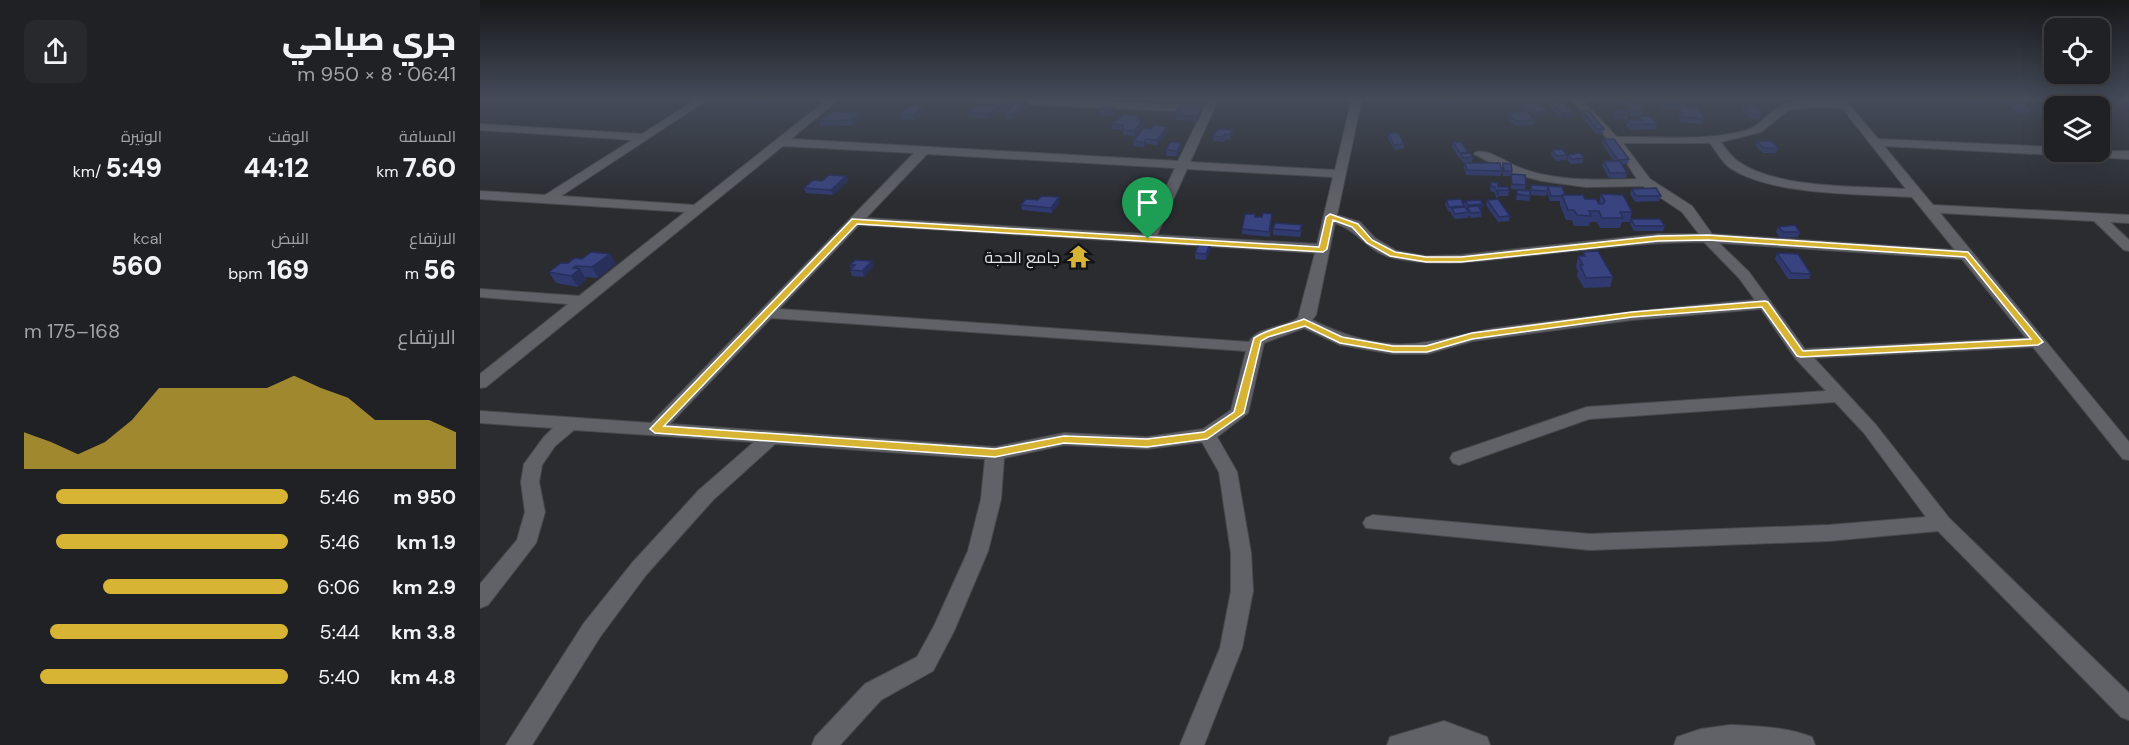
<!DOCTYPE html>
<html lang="ar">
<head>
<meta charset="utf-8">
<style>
  :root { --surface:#202124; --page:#28292c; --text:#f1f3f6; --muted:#a2a3a6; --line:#3d3e41; --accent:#d7b434 }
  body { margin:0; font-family:"DM Sans",Cairo,sans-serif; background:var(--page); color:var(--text); direction:rtl; height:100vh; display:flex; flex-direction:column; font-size:22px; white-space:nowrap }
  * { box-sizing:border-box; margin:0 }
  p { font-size:20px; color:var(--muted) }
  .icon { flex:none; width:33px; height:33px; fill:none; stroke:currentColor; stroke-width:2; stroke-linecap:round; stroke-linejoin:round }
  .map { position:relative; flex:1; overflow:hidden; direction:ltr }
  .sheet { display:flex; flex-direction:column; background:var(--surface); width:480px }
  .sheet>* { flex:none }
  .tools { position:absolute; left:1564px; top:18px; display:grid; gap:12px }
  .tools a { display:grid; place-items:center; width:66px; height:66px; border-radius:12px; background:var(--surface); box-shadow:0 6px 24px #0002,0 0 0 2px var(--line); font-size:30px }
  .pin { position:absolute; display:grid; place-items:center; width:51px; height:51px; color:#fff; margin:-62px -26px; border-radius:50% 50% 50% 0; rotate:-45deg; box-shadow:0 0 6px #0007 }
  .pin .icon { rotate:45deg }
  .round { display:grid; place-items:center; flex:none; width:63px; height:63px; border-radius:12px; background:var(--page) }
  .overview { display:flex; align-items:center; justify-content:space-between; height:102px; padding:0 24px }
  h1 { font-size:33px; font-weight:800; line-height:45px }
  .stats { display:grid; grid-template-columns:repeat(3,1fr); gap:9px; height:102px; padding:6px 24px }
  .stats div { display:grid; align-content:center }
  .stats b { font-size:26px; font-weight:800 }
  .stats small { font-size:16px; font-weight:400 }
  .stats p { font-size:16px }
  .chart { height:168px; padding:12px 24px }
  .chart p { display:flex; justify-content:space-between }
  .chart svg { width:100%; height:108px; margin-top:6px; fill:var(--accent); opacity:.7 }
  ul { padding:0 24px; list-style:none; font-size:20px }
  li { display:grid; grid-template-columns:96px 72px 1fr; align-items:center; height:45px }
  li i { height:15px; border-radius:8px; background:var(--accent) }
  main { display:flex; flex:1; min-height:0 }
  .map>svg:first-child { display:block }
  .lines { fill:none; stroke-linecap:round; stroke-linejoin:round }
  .minor-casing { stroke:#494a4e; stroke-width:2 }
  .minor { fill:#616268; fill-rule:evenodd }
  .wall { fill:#303a6e }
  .shaded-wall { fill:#272f5a }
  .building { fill:#384380; stroke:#272f5a; stroke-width:1.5 }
  .route { fill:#d7b434; stroke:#fff; stroke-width:1.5; fill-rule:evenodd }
  .labels { text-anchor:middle; stroke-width:5; stroke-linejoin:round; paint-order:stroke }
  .poi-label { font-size:16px; fill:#e3e4e7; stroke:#141416; text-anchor:end }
</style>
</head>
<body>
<main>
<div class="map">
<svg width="1649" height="745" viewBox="0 0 1649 745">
  <rect width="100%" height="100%" fill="#2a2c30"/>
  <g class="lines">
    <defs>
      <g id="minor">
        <path d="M218,98h12l-149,98 133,9 135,-107h11l-49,41 387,22 24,-49 -262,-11 -5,-3h73l197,8 4,-8h10l-29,64 145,8 17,-72h10l-25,117 23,7 15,16 22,13 29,5 35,-1 197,-21h41l-17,-22 -39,-26 -57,1 -44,-6 -31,-8 -37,-19 2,-2c13,-3 30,10 42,15 37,15 81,13 119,12l-17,-26 -50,-55h10l37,39c43,-1 89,5 130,-7 13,-4 19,-15 30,-22 17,-10 40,-7 59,-6l-2,-4h10l34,41 177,8v5l74,-1v8l-245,-13 49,59 196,10v8l-19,-1 19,18v11l-5,-1 -30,-29 -154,-8 189,229v18l-6,-1 -90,-112 -219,11 62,67 73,93 180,175v27l-8,-3 -183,-186 -109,10 -239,9 -224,-22 -3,-5 3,-5 7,-3 217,19 239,-9 97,-8 -62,-84 -29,-31 -246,17 -130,46 -6,-2 -3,-5 3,-5 134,-46 239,-16 -31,-33 -34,-49 -129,11 -159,21 -46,13h-34l-53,-9 -36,-17 -40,15 -16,70 -31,24 20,35 14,81 2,38 -11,57 -38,97h-24l40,-97 11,-57v-38l-12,-81 -17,-30 -55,7 -83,-4 -60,13 -3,41 -13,52 -34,80 -21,40 -52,29 -41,45h-28l3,-8 50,-53 52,-27 17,-31 34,-75 13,-52 4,-40 -210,-15 -62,56 -67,75 -46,62 -68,108h-26l78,-122 48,-60 67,-73 55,-48 -180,-12 -19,16 -13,19 -3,17 6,30 -9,31 -48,62 -8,3v-24l37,-44 8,-28 -4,-30 3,-18 19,-26 10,-10 -73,-5v-12l171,12 263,-270 -131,-7 -297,241 -6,1v-14l88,-70 -88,-7v-8l99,7 106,-84 -205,-13v-8l65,4 87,-55 -152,-10v-6l162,10zM1335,107l27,1 64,81c-47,-3 -128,0 -167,-27 -8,-5 -13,-13 -18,-20l40,-10 28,-22zM1143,143h87c6,8 12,19 20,25 43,28 132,26 182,29l43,53 -243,-16 -20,-28 -42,-27zM447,154l248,14 -31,66 -278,-16zM707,169l146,8 -16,67 -160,-9zM855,223c24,8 34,30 58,35 45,10 88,3 133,-2 59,-6 118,-14 178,-14l35,36 16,22c-87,7 -172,17 -258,28 -35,5 -67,18 -103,16 -30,-2 -55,-11 -82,-24l4,-5zM379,225l456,28 -17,65c-13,10 -41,8 -49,24l-470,-33zM1239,243l243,16 64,79 -221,11 -56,-77zM291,318l475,33 -15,59 -28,19 -56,8 -83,-4 -69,14 -325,-23z"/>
        <polygon points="964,721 1007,737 1010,745 907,745 910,737"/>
        <path d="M1250,725c26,1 57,2 82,12l3,8h-141l3,-8 24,-8z"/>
      </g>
    </defs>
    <use href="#minor" class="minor-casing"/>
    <use href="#minor" class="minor"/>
  </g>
  <g class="wall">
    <polygon points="137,98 158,98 149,103 140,103"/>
    <polygon points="294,98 283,106 272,105 270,101"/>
    <rect x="703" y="98" width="24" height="2"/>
    <polygon points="945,98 977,98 977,104 945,103"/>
    <polygon points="1133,98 1145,98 1148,101 1163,111 1162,116 1150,116 1148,113 1148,120 1158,120 1159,116 1177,124 1176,129 1150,130 1146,125 1148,120 1133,119 1134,110 1148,111 1145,105 1137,106 1132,101"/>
    <polygon points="1487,98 1502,98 1505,100 1503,105 1489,103"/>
    <polygon points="1505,98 1537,98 1550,109 1548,114 1536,113 1529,105 1509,103"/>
    <polygon points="1561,98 1602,98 1612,103 1610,106 1575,106 1575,115 1571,114 1560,100"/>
    <polygon points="1638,98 1649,99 1649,108 1641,108 1635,103"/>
    <polygon points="535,100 535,103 548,100 549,105 532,120 526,119 525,114 527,112 526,111 521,111 508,119 489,117 488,112 516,106"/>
    <polygon points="1182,100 1199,105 1198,109 1183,109 1180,105"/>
    <polygon points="1071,102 1093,117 1081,118 1070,107"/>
    <polygon points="1040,104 1067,111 1066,116 1052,117 1055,120 1054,125 1035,126 1027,118 1028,113 1042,112 1040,109"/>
    <polygon points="1263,105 1282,114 1280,119 1270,119 1262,110"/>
    <polygon points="443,106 444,111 435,120 422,119 420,114"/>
    <polygon points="1200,106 1219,113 1224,119 1222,124 1200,122 1199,111"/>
    <polygon points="622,107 636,112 633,116 620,115 619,110"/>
    <polygon points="722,107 722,111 718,121 696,120 695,115"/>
    <polygon points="1102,111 1124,129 1123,134 1116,134 1101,115"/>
    <polygon points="379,113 381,118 373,125 341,126 339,121"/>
    <polygon points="662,120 663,125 655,136 643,135 643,130 632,129 632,124"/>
    <polygon points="687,127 688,132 677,145 667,144 664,147 654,146 653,141 671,129"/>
    <polygon points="753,130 753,135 750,140 746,139 744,142 734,141 733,136"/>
    <polygon points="908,133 924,144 924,149 914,150 908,138"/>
    <polygon points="1123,139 1149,159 1148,164 1142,164 1147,173 1146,178 1129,178 1122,166 1124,161 1134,161 1122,144"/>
    <polygon points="1277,141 1298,148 1296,153 1283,153 1276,146"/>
    <polygon points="973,142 988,152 988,153 993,157 992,162 983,163 980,158 979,158 972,147"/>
    <polygon points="702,148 697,156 686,156 686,150"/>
    <polygon points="1072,150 1087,155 1086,160 1076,161 1071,155"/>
    <polygon points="1088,155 1104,158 1103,163 1091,164 1087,160"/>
    <polygon points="985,163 1022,171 1021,176 986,175 984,168"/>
    <polygon points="1023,163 1032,171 1032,174 1046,185 1045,190 1031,189 1031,176 1023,176 1022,168"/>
    <polygon points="366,176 368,181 353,195 326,193 324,188 342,181"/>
    <polygon points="1011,182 1018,187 1029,190 1028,196 1018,196 1017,199 1030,216 1029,221 1018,222 1006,205 1007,200 1017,199 1014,192 1010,191"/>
    <polygon points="1051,185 1082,187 1085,195 1105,199 1119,204 1121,194 1152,212 1150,222 1142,222 1140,228 1120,228 1117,222 1110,222 1109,226 1094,226 1092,220 1086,220 1080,205 1080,201 1070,201 1067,192 1066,196 1051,195 1050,190"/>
    <polygon points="1152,189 1181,196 1179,201 1155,202 1150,194"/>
    <polygon points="1037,190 1050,196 1049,201 1036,200"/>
    <polygon points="966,200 984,205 985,201 1003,204 1002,209 1000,209 1002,212 1001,217 991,218 989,215 988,218 975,219 971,214 971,212 969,212 965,205"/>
    <polygon points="580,202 572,213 542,210 541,205"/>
    <polygon points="792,214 790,237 762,234 762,229 782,217"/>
    <polygon points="1151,219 1185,226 1183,231 1154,231 1150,224"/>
    <polygon points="1298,227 1320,232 1318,237 1300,238 1296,232"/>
    <polygon points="793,229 822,230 820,237 793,235"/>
    <polygon points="731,249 726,260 715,259 715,253"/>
    <polygon points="1103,252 1133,277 1130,287 1104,288 1097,276 1098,271 1096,267 1098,256 1103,256"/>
    <polygon points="1297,253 1331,274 1329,279 1308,279 1295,259"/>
    <polygon points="130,254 136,264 118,278 105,277 106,280 98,287 76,283 69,272 88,263 102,259"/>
    <polygon points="370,265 394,266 384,277 372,276 370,270 371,269"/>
  </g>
  <g class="shaded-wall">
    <polygon points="146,98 158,98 149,103"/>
    <polygon points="286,98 294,98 283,106 281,101"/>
    <polygon points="535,100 536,105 529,112 528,108"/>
    <polygon points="548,100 549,105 532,120 531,115"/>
    <polygon points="443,106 444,111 435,120 434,115"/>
    <polygon points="520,106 521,111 508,119 507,114"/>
    <polygon points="722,107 722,111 718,121 717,116"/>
    <polygon points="635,108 636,112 633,116 632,111"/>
    <polygon points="1067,111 1066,116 1048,118 1049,113"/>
    <polygon points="1094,112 1093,117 1081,118 1082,113"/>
    <polygon points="379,113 381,118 373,125 371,120"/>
    <polygon points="662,120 663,125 655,136 654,131"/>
    <polygon points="687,127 688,132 677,145 677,140"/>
    <polygon points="753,130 753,135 750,140 750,135"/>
    <polygon points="666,139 667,144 664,147 664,142"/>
    <polygon points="701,143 702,148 697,156 697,151"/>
    <polygon points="366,176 368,181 353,195 351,190"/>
    <polygon points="579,197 580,202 572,213 571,208"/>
    <polygon points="1003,204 1002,209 990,210 987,207 988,205"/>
    <polygon points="730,244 731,249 726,260 726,254"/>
    <polygon points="130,254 136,264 118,278 112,267"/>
    <polygon points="392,261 394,266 384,277 382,271"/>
    <polygon points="96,266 98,270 100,269 106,280 98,287 91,276 93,268"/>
  </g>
  <g class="building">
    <polygon points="274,98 286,98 281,101 270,101"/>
    <polygon points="1135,98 1145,98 1148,100 1138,101"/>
    <polygon points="1491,98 1502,98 1505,100 1492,98"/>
    <polygon points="1511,98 1537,98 1550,109 1539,108 1531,100 1511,99"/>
    <polygon points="1570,98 1595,98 1608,106 1591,106 1576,105"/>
    <polygon points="1595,98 1607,98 1612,103 1601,102"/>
    <polygon points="1638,98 1649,99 1649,103 1644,103"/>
    <polygon points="522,99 535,100 528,108 525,106 516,106 520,106 507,114 488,112 495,106 516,106"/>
    <polygon points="538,100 548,100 531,115 525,114"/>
    <polygon points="1182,100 1197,100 1199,105 1184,104"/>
    <polygon points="1078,101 1094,112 1082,113 1071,102"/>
    <polygon points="1146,101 1157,101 1163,111 1151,111"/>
    <polygon points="1058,102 1067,111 1049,113 1040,104"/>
    <polygon points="432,105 443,106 434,115 420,114"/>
    <polygon points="700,105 722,107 717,116 695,115"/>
    <polygon points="1263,105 1274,105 1282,114 1271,114"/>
    <polygon points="1200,106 1218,108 1219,113 1223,113 1224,119 1202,117"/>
    <polygon points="622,107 635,108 632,111 619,110"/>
    <polygon points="1108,110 1124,129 1117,129 1102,111"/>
    <polygon points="1134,110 1148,111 1149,115 1134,114"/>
    <polygon points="354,111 379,113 371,120 339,121"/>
    <polygon points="1047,111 1055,120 1035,121 1028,113"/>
    <polygon points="643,114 660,116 657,120 662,120 654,131 643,130 643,125 632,124"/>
    <polygon points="1159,116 1170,116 1177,124 1151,125 1147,120 1162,120"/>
    <polygon points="674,125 687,127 677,140 666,139 664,142 653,141 664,128 671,129"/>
    <polygon points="738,129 753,130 750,135 745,134 743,137 733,136"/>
    <polygon points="908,133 919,133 924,144 914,145"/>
    <polygon points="1123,139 1134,139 1149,159 1138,160"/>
    <polygon points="1277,141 1291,141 1298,148 1284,148"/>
    <polygon points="690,142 701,143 697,151 686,150"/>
    <polygon points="973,142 981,142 988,152 980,153"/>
    <polygon points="1082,149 1087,155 1077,156 1072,150"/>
    <polygon points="990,153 993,157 983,158 981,154"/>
    <polygon points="1100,153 1104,158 1092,159 1088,155"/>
    <polygon points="1124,161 1140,161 1147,173 1130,173"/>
    <polygon points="985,163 1020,163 1022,171 987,170"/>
    <polygon points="1023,163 1031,164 1032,171 1024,171"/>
    <polygon points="1031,174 1045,175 1046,185 1032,184"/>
    <polygon points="349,175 366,176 351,190 324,188 333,180 342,181"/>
    <polygon points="1011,182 1018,183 1018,187 1028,187 1029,190 1018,190 1018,195 1015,187 1011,186"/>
    <polygon points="1051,185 1082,187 1085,195 1082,195 1082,196 1071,196 1068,187 1067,191 1052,190"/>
    <polygon points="1176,188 1181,196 1156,196 1152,189"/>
    <polygon points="1037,190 1050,191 1050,196 1037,194"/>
    <polygon points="1121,194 1143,195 1152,212 1140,212 1143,218 1122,218 1119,211 1109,211 1111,216 1097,215 1094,210 1088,210 1082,195 1103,195 1105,199 1116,199 1119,204 1123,204 1125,201"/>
    <polygon points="561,196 579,197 571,208 541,205 546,199 558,200"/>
    <polygon points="981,199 984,206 969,207 966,200"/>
    <polygon points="1018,199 1030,216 1019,217 1007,200"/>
    <polygon points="1000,200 1003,204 988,205 985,201"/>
    <polygon points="998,206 1002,212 991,213 987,207"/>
    <polygon points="985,207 989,212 975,214 972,208"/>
    <polygon points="783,213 792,214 789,232 762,229 765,214 775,214 775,217 782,217"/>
    <polygon points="1151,219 1180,219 1185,226 1155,226"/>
    <polygon points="795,223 822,225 820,231 793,229"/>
    <polygon points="1315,225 1320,232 1303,232 1298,227"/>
    <polygon points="719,243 730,244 726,254 715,253"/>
    <polygon points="1118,251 1133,277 1106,278 1100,265 1103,265 1098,256 1105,256 1103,252"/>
    <polygon points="111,252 130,254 112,267 96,266 93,268 100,269 91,276 69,272 81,263 88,263 95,258 102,259"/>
    <polygon points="1297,253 1318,254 1331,274 1311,273"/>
    <polygon points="375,260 392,261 382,271 370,270 375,265 370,265"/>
  </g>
  <linearGradient id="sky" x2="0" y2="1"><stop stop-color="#17181a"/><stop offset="0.49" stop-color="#444b59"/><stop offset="1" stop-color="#444b59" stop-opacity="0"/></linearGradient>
  <rect width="1649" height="202" fill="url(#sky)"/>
  <path class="route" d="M850,214l28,10 14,16 23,12 31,5h35l197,-21 50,-1 260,17 75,90 -5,3 -237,12 -4,-1 -35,-49 -130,10 -160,22 -45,13h-34l-53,-9 -35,-17 -37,11 -7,4 -17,72 -37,26 -60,8 -83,-4 -69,14 -340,-24 -5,-4 202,-210 467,28 7,-30zM853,220l19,7 15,16 23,13 36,6h35l197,-21 50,-1 257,17 66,82 -228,12 -35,-49 -3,-1 -133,11 -160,21 -46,13h-33l-51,-9 -38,-18c-15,6 -37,10 -50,19l-20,74 -30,20 -57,7 -83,-3 -69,13 -331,-23 193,-202 466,28 4,-3z"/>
  <defs>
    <symbol id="temple-bare" viewBox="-9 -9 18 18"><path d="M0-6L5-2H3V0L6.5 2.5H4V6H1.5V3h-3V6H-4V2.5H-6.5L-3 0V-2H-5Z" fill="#d7b434" stroke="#141416" stroke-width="2.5" paint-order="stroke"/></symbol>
  </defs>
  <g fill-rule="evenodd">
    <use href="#temple-bare" x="582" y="240" width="33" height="33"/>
  </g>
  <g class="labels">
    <g class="poi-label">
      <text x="580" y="263">جامع الحجة</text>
    </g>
  </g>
</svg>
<div class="tools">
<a><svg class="icon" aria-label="locate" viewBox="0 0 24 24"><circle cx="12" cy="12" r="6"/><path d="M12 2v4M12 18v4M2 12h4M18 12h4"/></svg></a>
<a><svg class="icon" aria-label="layers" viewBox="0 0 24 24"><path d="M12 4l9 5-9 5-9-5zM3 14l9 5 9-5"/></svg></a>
</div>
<div class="pin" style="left:668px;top:239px;background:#1e9e55"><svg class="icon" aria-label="arrive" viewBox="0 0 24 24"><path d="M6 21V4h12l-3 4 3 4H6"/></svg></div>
</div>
<section class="sheet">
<div class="overview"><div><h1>جري صباحي</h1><p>06:41 · 8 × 950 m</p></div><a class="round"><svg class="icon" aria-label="share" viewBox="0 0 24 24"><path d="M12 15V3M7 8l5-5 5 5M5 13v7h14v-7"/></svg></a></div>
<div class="stats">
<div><p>المسافة</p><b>7.60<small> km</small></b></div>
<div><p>الوقت</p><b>44:12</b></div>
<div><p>الوتيرة</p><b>5:49<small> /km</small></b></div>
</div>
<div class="stats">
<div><p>الارتفاع</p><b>56<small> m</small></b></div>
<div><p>النبض</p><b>169<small> bpm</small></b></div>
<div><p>kcal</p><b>560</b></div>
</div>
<div class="chart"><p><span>الارتفاع</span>168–175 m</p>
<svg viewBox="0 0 160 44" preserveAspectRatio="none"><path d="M0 44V29L10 33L20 38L30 33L40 24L50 11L60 11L70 11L80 11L90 11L100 6L110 11L120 15L130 24L140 24L150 24L160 29V44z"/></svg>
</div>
<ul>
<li><b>950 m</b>5:46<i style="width:88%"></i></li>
<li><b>1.9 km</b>5:46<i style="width:88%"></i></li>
<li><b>2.9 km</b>6:06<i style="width:70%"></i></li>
<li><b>3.8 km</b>5:44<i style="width:90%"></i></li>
<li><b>4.8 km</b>5:40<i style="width:94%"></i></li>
</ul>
</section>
</main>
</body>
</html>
